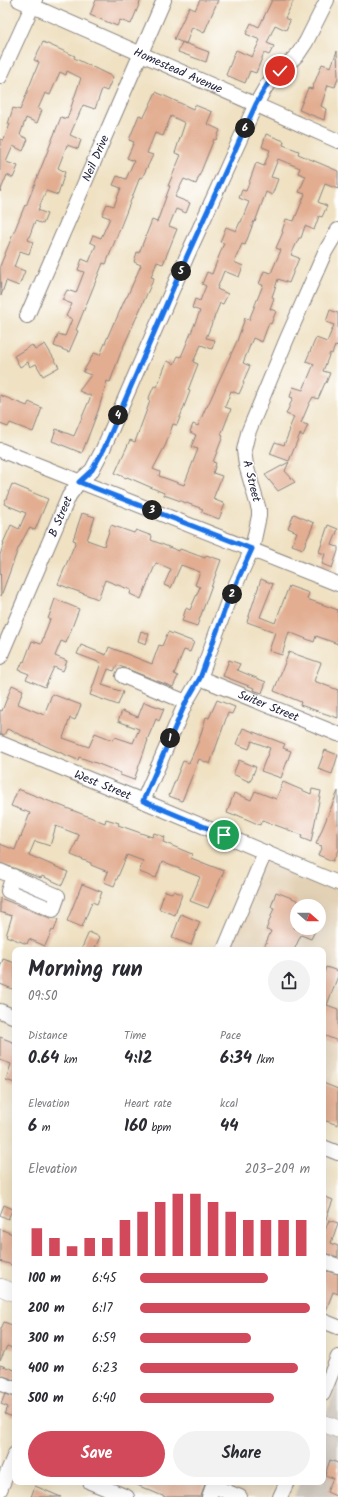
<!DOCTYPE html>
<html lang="en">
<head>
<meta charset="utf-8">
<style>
  :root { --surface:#fff; --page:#f2f2f3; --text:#2b2b33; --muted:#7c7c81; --accent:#d1495b }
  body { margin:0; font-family:Kalam,sans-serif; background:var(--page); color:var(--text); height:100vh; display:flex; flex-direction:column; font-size:15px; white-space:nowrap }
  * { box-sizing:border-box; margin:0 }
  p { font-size:13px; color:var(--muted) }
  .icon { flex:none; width:22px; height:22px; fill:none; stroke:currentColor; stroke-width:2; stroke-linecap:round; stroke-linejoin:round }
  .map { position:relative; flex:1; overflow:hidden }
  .sheet { position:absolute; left:12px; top:947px; width:314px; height:538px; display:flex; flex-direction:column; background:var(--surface); border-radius:8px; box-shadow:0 4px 16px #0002 }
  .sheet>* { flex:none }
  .needle { width:26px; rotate:111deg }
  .tools { position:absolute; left:290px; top:899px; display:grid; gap:8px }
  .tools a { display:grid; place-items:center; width:36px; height:36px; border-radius:50%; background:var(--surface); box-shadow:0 4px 16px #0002; font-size:20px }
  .pin { position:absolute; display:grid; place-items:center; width:34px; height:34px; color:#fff; margin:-17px; border:2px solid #fff; border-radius:50%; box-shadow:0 1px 4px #0007 }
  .km { position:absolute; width:20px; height:20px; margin:-10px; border-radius:50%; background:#222; color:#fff; font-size:11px; line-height:20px; text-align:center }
  .round { display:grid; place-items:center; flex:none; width:42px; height:42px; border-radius:21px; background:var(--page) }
  .overview { display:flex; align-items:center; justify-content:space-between; height:68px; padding:0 16px }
  h1 { font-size:22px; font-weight:800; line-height:30px }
  .stats { display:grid; grid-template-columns:repeat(3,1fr); gap:6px; height:68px; padding:4px 16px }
  .stats div { display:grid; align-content:center }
  .stats b { font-size:17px; font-weight:800 }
  .stats small { font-size:11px; font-weight:400 }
  .stats p { font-size:11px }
  .chart { height:112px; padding:8px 16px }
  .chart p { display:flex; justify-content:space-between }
  .chart svg { width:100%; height:72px; margin-top:4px; stroke:var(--accent); stroke-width:6 }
  .button { display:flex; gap:8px; margin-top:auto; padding:8px 16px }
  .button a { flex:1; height:46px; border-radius:24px; background:var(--accent); color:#fff; font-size:16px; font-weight:800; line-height:46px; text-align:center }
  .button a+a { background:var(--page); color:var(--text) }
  ul { padding:0 16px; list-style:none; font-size:13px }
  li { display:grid; grid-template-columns:64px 48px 1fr; align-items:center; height:30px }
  li i { height:10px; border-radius:5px; background:var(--accent) }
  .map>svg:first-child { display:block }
  .built { fill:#e3d1b5; fill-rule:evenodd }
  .industrial { fill:#cbc3b8 }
  .building { fill:#e2ad91; fill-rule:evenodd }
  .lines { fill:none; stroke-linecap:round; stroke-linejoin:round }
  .minor-casing { stroke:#88827e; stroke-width:16 }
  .major-casing { stroke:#88827e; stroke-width:18 }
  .minor { stroke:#fff; stroke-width:14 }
  .major { stroke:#fff; stroke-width:17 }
  .route-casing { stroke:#fff; stroke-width:8 }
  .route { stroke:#1a73e8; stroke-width:5 }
  .labels { text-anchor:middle; stroke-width:3; stroke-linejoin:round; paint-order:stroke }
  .street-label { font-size:12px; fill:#22223b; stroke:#fff }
</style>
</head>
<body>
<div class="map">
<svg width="338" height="1497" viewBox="0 0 338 1497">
  <rect width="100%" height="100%" fill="#fff"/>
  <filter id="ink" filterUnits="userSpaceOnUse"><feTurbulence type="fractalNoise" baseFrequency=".025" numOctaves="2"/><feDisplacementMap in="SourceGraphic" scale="8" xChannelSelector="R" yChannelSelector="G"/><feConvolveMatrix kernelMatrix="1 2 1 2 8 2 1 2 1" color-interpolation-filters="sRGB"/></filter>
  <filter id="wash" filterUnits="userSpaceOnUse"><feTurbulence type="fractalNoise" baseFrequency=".012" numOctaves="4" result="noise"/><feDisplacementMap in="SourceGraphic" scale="16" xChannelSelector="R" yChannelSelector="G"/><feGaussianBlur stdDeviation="0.9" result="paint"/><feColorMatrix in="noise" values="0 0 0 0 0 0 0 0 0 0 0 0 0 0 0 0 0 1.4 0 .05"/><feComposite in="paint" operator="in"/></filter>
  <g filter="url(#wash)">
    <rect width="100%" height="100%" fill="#efe1c2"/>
    <g class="built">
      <path d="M265,852l73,31v181l-15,37v-151h-99zM297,906h22v22h-22z"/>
      <polygon points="217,1482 275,1482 270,1497 211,1497"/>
    </g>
    <polygon class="industrial" points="338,1383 338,1497 294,1497 300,1482 323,1482 323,1422"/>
    <g id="blocks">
      <g class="building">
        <polygon points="96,0 141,0 131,24 120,20 117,26 90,15"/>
        <polygon points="200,0 218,0 204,33 192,27 186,44 174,39 189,7 195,10"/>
        <polygon points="272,0 294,0 285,18 290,21 286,30 275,25 267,43 274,46 269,55 264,53 256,73 250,71 245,83 226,75 236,50 252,57 260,40 246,34 251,23 259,27"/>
        <polygon points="43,42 75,56 74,58 113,77 107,91 102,89 95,109 83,105 70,135 81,140 78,149 67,145 58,168 65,172 58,195 46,191 38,210 47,214 43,224 35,221 28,240 33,242 29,254 20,251 14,267 25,271 19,286 6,281 1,296 0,266 25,205 26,206 61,117 67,119 81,78 67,71 66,75 60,72 50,95 45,93 38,109 42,110 37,123 26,118 20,135 28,139 23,151 13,146 6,162 18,166 13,178 7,175 0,192 0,139 4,140 10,124 8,124 13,108 20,110 39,62 34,60"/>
        <polygon points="182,42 209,52 206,62 178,52"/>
        <polygon points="337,51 338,78 335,87 328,85 321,106 326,109 324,120 299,110 308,88 312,89 322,64 331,67"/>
        <polygon points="156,92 193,109 195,105 212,112 207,124 220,130 216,140 214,139 196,184 184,179 175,197 190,203 186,213 176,209 169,226 177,229 163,264 157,262 151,277 154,278 121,352 110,382 107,381 98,411 82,453 52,441 56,429 74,436 91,396 79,391 91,375 83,372 94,353 100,355 114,322 115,322 126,297 127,297 141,265 134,262 137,252 139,253 152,220 157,222 170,186 168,186 181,155 175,153 185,123 171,116 163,136 155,133 147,153 153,155 142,178 140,177 106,264 103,263 76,330 78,331 69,352 54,346 58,334 65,336 72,319 66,316 72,304 62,300 67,290 76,293 84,272 78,270 82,259 89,262 96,245 90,242 93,235 101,238 110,218 102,215 107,204 114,206 121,188 113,185 117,176 126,179 134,161 127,158 134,142 129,140 139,115 144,117"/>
        <path d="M266,134l18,7 -1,4 16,6 -1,3 40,17v18l-13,-5 -7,18 9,4 -5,11 -3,-1 -5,14 -9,-4 -4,12h-2l-8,17 8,3 -10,25 -11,-4 -6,18 2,1 -4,11 6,2 -5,13 -2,-1 -7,19 -9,-4 -10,25 7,3 -7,16 1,1 -5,11 -8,-3 -6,16 6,2 -10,26 2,1 -10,26 3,1 -3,10 9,3 -9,23 12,5 -6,15 -18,-7 2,-3 -39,-14v-2l-37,-16 -1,1 -11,-5 15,-33 5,2 15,-41 -2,-1 6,-14 3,1 10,-26 7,3 4,-8 3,1 19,-46 -8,-3 3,-9 5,2 6,-15 -4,-2 5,-12 5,2 12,-31 -4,-1 6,-15 10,4 4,-9h1l8,-20 -10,-4 3,-8 4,1 10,-28 8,3 6,-16 -8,-3zM278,159l22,9 -2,5 8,3 -7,16 6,2 -11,27 -8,-2 -4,12 1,1 -7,16 5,2 -10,23 -7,-2 -5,13 4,1 -14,35 -4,-2 -8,23 -30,66h-1l-8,19 -5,-2 -3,8 6,3 -5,12 7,2 -14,36 -25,-9 1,-4 -7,-3 13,-25 7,-20 4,1 13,-34 -2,-1 10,-26 -5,-2 8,-17 11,4 3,-9 -9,-2 14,-35 3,1 5,-10 -11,-5 7,-18 15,6 4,-11 -9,-4 8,-18 3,1 9,-24 1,1 11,-30 6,3 6,-16 -7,-2z"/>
        <polygon points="330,310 338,313 338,347 335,346 332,354 330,353 323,371 330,373 326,383 325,383 318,399 313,397 309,404 301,423 308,425 303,436 300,434 289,461 270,454 275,442 284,445 290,430 289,429 294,417 286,414 293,398 290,397 293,387 303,390 314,364 306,361 316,338 327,342 334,325 326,322"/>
        <polygon points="45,344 59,367 43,376 36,364 30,367 28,362 20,367 14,356 32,345 35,350"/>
        <polygon points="0,395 27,406 29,402 42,408 33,432 10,423 8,427 0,424"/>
        <polygon points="289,462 285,471 295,482 278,491 265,475"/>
        <polygon points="12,484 48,499 35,530 29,528 18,549 1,596 0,555 4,543 3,543 11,525 19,529 26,513 4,504"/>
        <polygon points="82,513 95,517 87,540 104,546 111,525 134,533 136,530 152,536 151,540 179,551 180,549 205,558 206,555 221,560 197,626 182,621 186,608 190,610 200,587 195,585 200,572 181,565 171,588 164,585 171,569 156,563 141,599 130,594 131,590 105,580 98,599 58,584 76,541 73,540"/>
        <polygon points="294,514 314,523 303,549 292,545 297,532 288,528"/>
        <polygon points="328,525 338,529 332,545 338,547 338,551 332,568 322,564 325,554 319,552"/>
        <polygon points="261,579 273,584 260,617 275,623 289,586 309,593 307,599 338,610 338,644 316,636 314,642 289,632 282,655 269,651 275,632 247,622"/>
        <polygon points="55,599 79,609 66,643 61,641 55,656 67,661 63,671 54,667 45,687 26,679 29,674 19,670 23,661 24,662 32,641 41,644 50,619 48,619"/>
        <polygon points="141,631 149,634 146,644 138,641"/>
        <polygon points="168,632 194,642 190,652 184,650 174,674 178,676 173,687 117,665 114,671 108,669 102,685 123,692 118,705 90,695 101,663 77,654 81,645 106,655 109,647 152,664 159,645 162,646"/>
        <polygon points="289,652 321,663 314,681 338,690 338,718 300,705 301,702 274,691"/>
        <polygon points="229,660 240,664 237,670 266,682 262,693 253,690 254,688 223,676"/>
        <polygon points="12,685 23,690 18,704 44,715 52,694 81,705 75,720 70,718 63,738 89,747 95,733 113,740 115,737 133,743 139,729 118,721 122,711 138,717 144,702 164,709 159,721 156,719 147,740 148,740 134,780 120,775 121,773 96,763 79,757 78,760 66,755 7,729 4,735 0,735 0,710 2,711"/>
        <polygon points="217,700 235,707 232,714 228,713 210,764 199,759 182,801 169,796 183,761 189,763 199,740 206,717 209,718"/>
        <polygon points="243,728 285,744 283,748 291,751 281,778 261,771 270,748 252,741 249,749 236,744"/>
        <polygon points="325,750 338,755 332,774 318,769"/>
        <polygon points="239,760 256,767 250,782 233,774"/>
        <polygon points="283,782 311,794 312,789 321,791 311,842 301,838 302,835 262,820 260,825 235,814 235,816 227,813 234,793 251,800 255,791 276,799"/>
        <polygon points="18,789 105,823 106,819 119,823 118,825 152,837 154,833 165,837 163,842 192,854 191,858 224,871 208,908 190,901 200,877 162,862 156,878 139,872 143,861 127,855 114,886 104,882 108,872 91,865 91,863 71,855 79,835 56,826 50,846 35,841 29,855 68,872 62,885 42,876 41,878 0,863 0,844 15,850 20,836 21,837 30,813 11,806"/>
        <polygon points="338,791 338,850 333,861 318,855 322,846 316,844"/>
        <polygon points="82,884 102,892 97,904 92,902 82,927 67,921"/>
        <polygon points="165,891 172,893 173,891 182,894 175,915 159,909"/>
        <polygon points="276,892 297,900 297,919 294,928 307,928 315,931 311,939 301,935 294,950 263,950 271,931 266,930 274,908 271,907"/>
        <polygon points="0,898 50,918 58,919 54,931 52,930 45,946 29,939 27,944 6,936 12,916 0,912"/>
        <polygon points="181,914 200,922 191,945 172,938"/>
        <polygon points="89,932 100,937 94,950 81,950"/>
        <polygon points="3,959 15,963 15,990 0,984 0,967"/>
        <polygon points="326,967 338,971 338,976 327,1005 338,1009 338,1041 323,1035 323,975"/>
        <polygon points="0,1037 15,1043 15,1083 6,1080 11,1064 0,1060"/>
        <polygon points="323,1083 338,1089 338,1125 323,1120"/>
        <polygon points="323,1196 333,1200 324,1224 323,1223"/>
        <polygon points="4,1205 13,1209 8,1219 0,1215"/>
        <polygon points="329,1220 338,1223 331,1243 338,1246 338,1257 323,1253 323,1235"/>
        <polygon points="0,1229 15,1235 15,1266 0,1261"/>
        <polygon points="323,1270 338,1274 338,1294 333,1292 325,1313 323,1313"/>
        <polygon points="4,1322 15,1326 15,1349 7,1346 0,1361 0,1331"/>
        <polygon points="0,1365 15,1370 15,1380 0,1375"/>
        <polygon points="5,1394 15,1397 15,1411 13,1417 5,1414 8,1407 1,1404"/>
        <polygon points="330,1460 338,1463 338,1497 327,1492 333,1478 325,1475"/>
        <polygon points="130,1482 199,1482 205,1484 201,1497 165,1497"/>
        <polygon points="35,1486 61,1497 31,1497"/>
      </g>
    </g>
  </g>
  <g filter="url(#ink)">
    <use href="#blocks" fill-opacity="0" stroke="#88827e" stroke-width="1"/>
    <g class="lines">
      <defs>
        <g id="minor">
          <path id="s1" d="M19,0l319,141"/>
          <polyline points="0,77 35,0"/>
          <path id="s2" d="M27,316l137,-316"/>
          <polyline points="0,450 338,584"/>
          <path id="s3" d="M0,657l69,-161 10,-14 13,-12 11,-21 84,-193 69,-152 11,-19 31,-31 8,-12 21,-42"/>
          <polyline points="123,676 186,702"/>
          <path id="s4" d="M200,678l138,56"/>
          <path id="s5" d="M0,743l143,58 195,82"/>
          <polyline points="143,801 186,702 200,678 228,601 252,549 259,516 259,510 246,465 244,450 248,433 286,341 325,252 338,230"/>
          <polyline points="0,871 58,896 53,910 8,891 13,876"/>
          <polyline points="224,950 265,852"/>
          <polyline points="0,1011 15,1017"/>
          <polyline points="323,1147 338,1153"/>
          <polyline points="323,1261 338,1266"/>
          <polyline points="323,1321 338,1327"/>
          <polyline points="0,1383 15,1389"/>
          <polyline points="323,1394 338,1357"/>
          <polyline points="90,1482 127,1497"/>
          <polyline points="0,1490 15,1454"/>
          <polyline points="209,1497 213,1486 240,1497"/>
          <polyline points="280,1497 287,1482"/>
        </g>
        <g id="major">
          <polyline points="0,1287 15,1293"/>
          <polyline points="323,1423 338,1429"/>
        </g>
      </defs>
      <use href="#minor" class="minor-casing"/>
      <use href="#major" class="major-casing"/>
      <use href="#minor" class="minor"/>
      <use href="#major" class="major"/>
    </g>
  </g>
  <g class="lines" filter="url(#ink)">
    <defs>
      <polyline id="route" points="224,835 143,801 186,702 200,678 228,601 252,549 79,482 92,470 104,449 187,256 256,104 267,85 280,71"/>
    </defs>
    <use href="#route" class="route-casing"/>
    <use href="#route" class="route"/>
  </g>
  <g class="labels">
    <g class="street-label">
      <text dy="4" stroke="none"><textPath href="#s1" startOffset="174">Homestead Avenue</textPath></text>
      <text dy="4" stroke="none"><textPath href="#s2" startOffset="172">Neil Drive</textPath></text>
      <text transform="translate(252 481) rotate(76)" y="4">A Street</text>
      <text dy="4" stroke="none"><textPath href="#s3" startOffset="153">B Street</textPath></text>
      <text dy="4" stroke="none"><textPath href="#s4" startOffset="74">Suiter Street</textPath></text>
      <text dy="4" stroke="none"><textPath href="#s5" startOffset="111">West Street</textPath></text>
    </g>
  </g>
</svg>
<div class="tools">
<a><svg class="needle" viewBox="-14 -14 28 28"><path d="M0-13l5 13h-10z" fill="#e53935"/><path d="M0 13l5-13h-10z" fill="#7c7c81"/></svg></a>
</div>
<div class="pin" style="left:224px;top:835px;background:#1e9e55"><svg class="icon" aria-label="arrive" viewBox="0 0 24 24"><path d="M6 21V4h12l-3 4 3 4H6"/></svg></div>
<div class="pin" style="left:280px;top:71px;background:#d93025"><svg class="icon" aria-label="check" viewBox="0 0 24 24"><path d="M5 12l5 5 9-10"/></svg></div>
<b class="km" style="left:170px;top:738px">1</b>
<b class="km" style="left:232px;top:594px">2</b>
<b class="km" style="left:152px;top:510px">3</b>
<b class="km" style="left:118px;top:415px">4</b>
<b class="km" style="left:181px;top:271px">5</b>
<b class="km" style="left:245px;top:128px">6</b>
<section class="sheet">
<div class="overview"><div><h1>Morning run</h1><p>09:50</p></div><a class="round"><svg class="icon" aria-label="share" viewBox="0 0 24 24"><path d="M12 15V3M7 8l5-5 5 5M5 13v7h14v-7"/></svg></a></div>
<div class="stats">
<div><p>Distance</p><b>0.64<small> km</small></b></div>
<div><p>Time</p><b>4:12</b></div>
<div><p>Pace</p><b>6:34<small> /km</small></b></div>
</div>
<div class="stats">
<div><p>Elevation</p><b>6<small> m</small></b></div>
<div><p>Heart rate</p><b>160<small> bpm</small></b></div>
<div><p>kcal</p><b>44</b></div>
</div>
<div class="chart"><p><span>Elevation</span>203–209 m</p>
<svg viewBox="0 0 160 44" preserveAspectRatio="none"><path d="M5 44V27M15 44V33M25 44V38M35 44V33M45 44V33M55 44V22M65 44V17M75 44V11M85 44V6M95 44V6M105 44V11M115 44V17M125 44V22M135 44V22M145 44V22M155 44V22"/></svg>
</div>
<ul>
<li><b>100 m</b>6:45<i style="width:75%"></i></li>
<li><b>200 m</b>6:17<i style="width:100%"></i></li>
<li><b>300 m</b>6:59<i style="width:65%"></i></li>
<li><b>400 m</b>6:23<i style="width:93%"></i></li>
<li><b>500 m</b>6:40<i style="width:79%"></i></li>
</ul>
<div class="button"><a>Save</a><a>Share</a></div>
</section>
</div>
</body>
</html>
